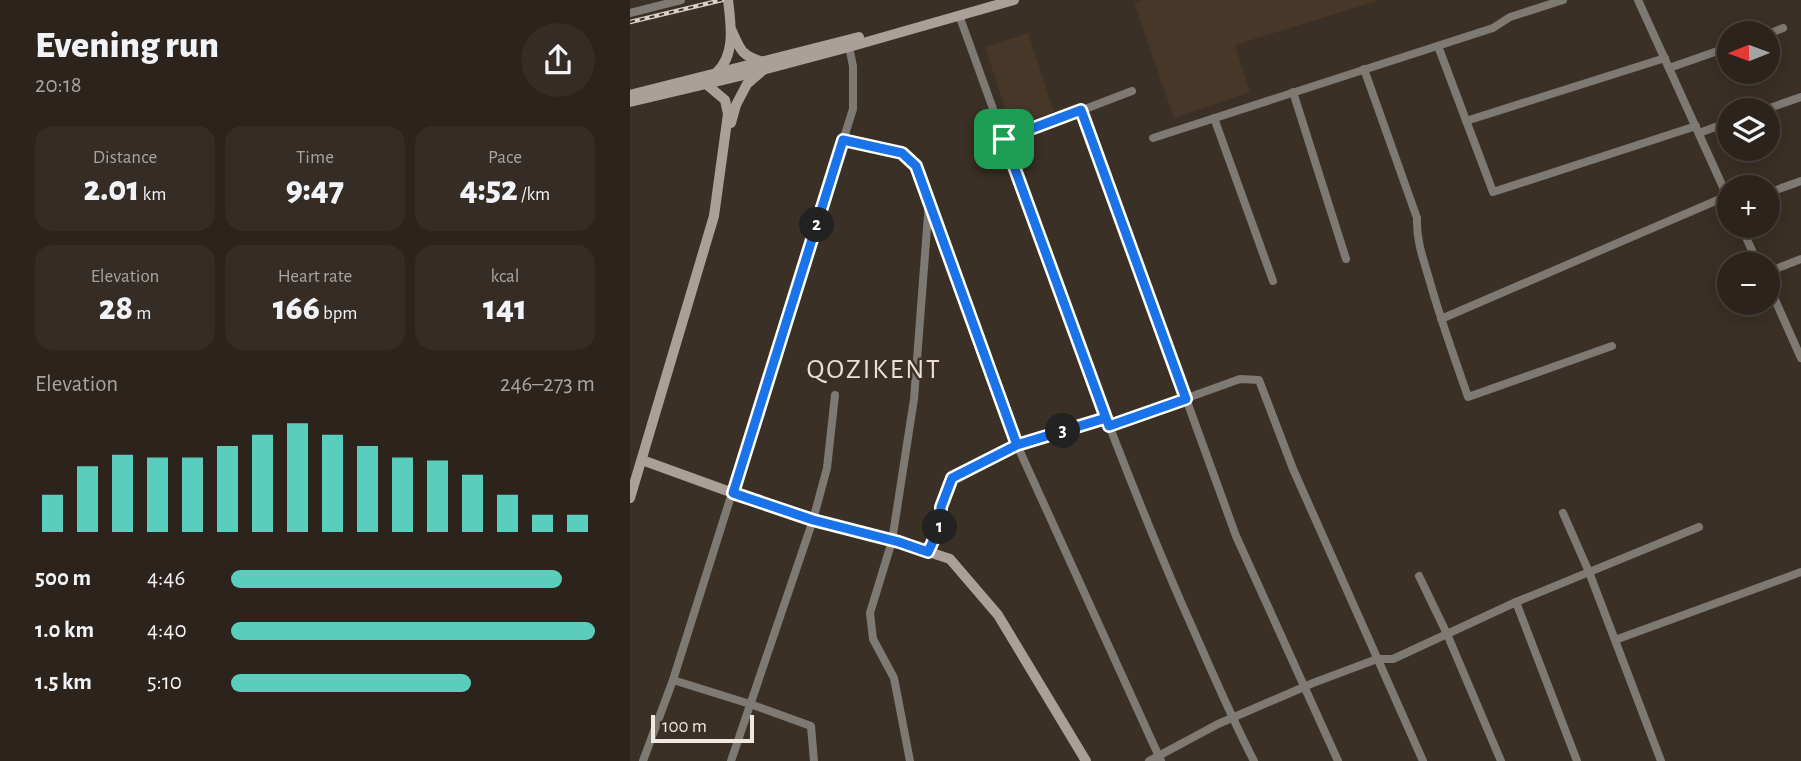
<!DOCTYPE html>
<html lang="en">
<head>
<meta charset="utf-8">
<style>
  :root { --surface:#2c241c; --page:#342c25; --text:#f1f3f6; --muted:#a6a4a3; --line:#48413b; --accent:#5acebd }
  body { margin:0; font-family:"Alegreya Sans",sans-serif; background:var(--page); color:var(--text); height:100vh; display:flex; flex-direction:column; font-size:26px; white-space:nowrap }
  * { box-sizing:border-box; margin:0 }
  p { font-size:23px; color:var(--muted) }
  .icon { flex:none; width:38px; height:38px; fill:none; stroke:currentColor; stroke-width:2; stroke-linecap:round; stroke-linejoin:round }
  .map { position:relative; flex:1; overflow:hidden }
  .details { display:flex; flex-direction:column; background:var(--surface); width:630px }
  .details>* { flex:none }
  .needle { width:46px; rotate:269deg }
  .fabs { position:absolute; left:1087px; top:21px; display:grid; gap:14px }
  .fabs a { display:grid; place-items:center; width:63px; height:63px; border-radius:50%; background:var(--surface); box-shadow:0 4px 18px #0003,0 0 0 2px var(--line); font-size:35px }
  .scale { position:absolute; left:21px; bottom:18px; width:103px; box-sizing:border-box; padding-left:7px; border:4px solid #efe8e1; border-top:0; font-size:19px; line-height:24px; white-space:nowrap; color:#efe8e1; -webkit-text-stroke:5px #3a3025; paint-order:stroke }
  .pin { position:absolute; display:grid; place-items:center; width:60px; height:60px; color:#fff; margin:-30px; border-radius:14px; box-shadow:0 4px 10px #0006 }
  .km { position:absolute; width:35px; height:35px; margin:-18px; border-radius:50%; background:#222; color:#fff; font-size:19px; line-height:35px; text-align:center }
  .round { display:grid; place-items:center; flex:none; width:74px; height:74px; border-radius:37px; background:var(--page) }
  .summary { display:flex; align-items:center; justify-content:space-between; height:119px; padding:0 35px }
  h1 { font-size:38px; font-weight:800; line-height:52px }
  .stats { display:grid; grid-template-columns:repeat(3,1fr); gap:10px; height:119px; padding:7px 35px }
  .stats div { display:grid; align-content:center; border-radius:18px; background:var(--page); text-align:center }
  .stats b { font-size:35px; font-weight:800 }
  .stats small { font-size:19px; font-weight:400 }
  .stats p { font-size:19px }
  .chart { height:196px; padding:14px 35px }
  .chart p { display:flex; justify-content:space-between }
  .chart svg { width:100%; height:126px; margin-top:7px; stroke:var(--accent); stroke-width:6 }
  ul { padding:0 35px; list-style:none; font-size:23px }
  li { display:grid; grid-template-columns:112px 84px 1fr; align-items:center; height:52px }
  li i { height:18px; border-radius:9px; background:var(--accent) }
  main { display:flex; flex:1; min-height:0 }
  .map>svg:first-child { display:block }
  .built { fill:#463728 }
  .lines { fill:none; stroke-linecap:round; stroke-linejoin:round }
  .street { stroke:#7f7974; stroke-width:8 }
  .secondary { stroke:#aba099; stroke-width:10 }
  .rail-casing { stroke:#d8d0c9; stroke-width:4.5 }
  .rail { stroke:#3a3025; stroke-width:2; stroke-dasharray:5; stroke-linecap:butt }
  .route-casing { stroke:#fff; stroke-width:14 }
  .route { stroke:#1a73e8; stroke-width:9 }
  .labels { text-anchor:middle; stroke-width:5; stroke-linejoin:round; paint-order:stroke }
  .quarter-label { font-size:28px; letter-spacing:2px; fill:#ecdfd2; stroke:#3a3025 }
</style>
</head>
<body>
<main>
<section class="details">
<div class="summary"><div><h1>Evening run</h1><p>20:18</p></div><a class="round"><svg class="icon" aria-label="share" viewBox="0 0 24 24"><path d="M12 15V3M7 8l5-5 5 5M5 13v7h14v-7"/></svg></a></div>
<div class="stats">
<div><p>Distance</p><b>2.01<small> km</small></b></div>
<div><p>Time</p><b>9:47</b></div>
<div><p>Pace</p><b>4:52<small> /km</small></b></div>
</div>
<div class="stats">
<div><p>Elevation</p><b>28<small> m</small></b></div>
<div><p>Heart rate</p><b>166<small> bpm</small></b></div>
<div><p>kcal</p><b>141</b></div>
</div>
<div class="chart"><p><span>Elevation</span>246–273 m</p>
<svg viewBox="0 0 160 44" preserveAspectRatio="none"><path d="M5 44V31M15 44V21M25 44V17M35 44V18M45 44V18M55 44V14M65 44V10M75 44V6M85 44V10M95 44V14M105 44V18M115 44V19M125 44V24M135 44V31M145 44V38M155 44V38"/></svg>
</div>
<ul>
<li><b>500 m</b>4:46<i style="width:91%"></i></li>
<li><b>1.0 km</b>4:40<i style="width:100%"></i></li>
<li><b>1.5 km</b>5:10<i style="width:66%"></i></li>
</ul>
</section>
<div class="map">
<svg width="1171" height="761" viewBox="0 0 1171 761">
  <rect width="100%" height="100%" fill="#3a3025"/>
  <g class="built">
    <polygon points="513,0 750,0 605,45 620,92 544,118 504,3"/>
    <polygon points="398,33 424,112 381,126 355,47"/>
  </g>
  <g class="lines">
    <g class="street">
      <polyline points="1008,0 1098,198"/>
      <polyline points="0,13 51,0"/>
      <path d="M329,15c72,197 139,395 222,587 24,53 46,107 73,159"/>
      <polyline points="1138,34 1153,28"/>
      <polyline points="808,46 863,192 1066,126"/>
      <polyline points="1039,68 1099,47"/>
      <path d="M734,69l53,149c-1,23 7,43 13,64 11,39 25,77 38,115l144,-51"/>
      <polyline points="663,92 716,259"/>
      <polyline points="451,110 606,536 708,761"/>
      <polyline points="1134,110 1171,97"/>
      <polyline points="584,118 643,281"/>
      <polyline points="836,121 1035,58"/>
      <polyline points="1069,133 1099,122"/>
      <polyline points="523,138 863,28 880,17 933,0"/>
      <polyline points="213,140 272,153 286,166 387,445 531,761"/>
      <polyline points="374,140 502,91"/>
      <polyline points="1138,193 1171,181"/>
      <polyline points="1111,226 1128,264"/>
      <polyline points="1138,272 1171,259"/>
      <polyline points="1138,284 1171,358"/>
      <polyline points="811,319 1097,196"/>
      <polyline points="479,426 610,379 629,380 663,469 793,761"/>
      <polyline points="933,513 959,572 1031,761"/>
      <polyline points="298,552 311,524 311,507 322,478 387,445 476,418"/>
      <polyline points="789,576 817,634 871,761"/>
      <polyline points="886,602 947,761"/>
      <polyline points="985,640 1171,572"/>
      <polyline points="43,680 120,704 181,726 184,761"/>
      <polyline points="13,761 43,680 223,109 223,66 219,47"/>
      <polyline points="101,761 183,520 197,468 205,395"/>
      <polyline points="280,761 264,678 243,639 240,613 262,541 284,399 299,202"/>
      <polyline points="519,761 588,724 683,683 747,659 763,659 886,602 1069,527"/>
    </g>
    <g class="secondary">
      <path d="M102,31c8,19 10,25 31,31"/>
      <path d="M86,73c20,-18 15,-48 12,-73"/>
      <polyline points="0,95 229,37"/>
      <polyline points="0,102 110,76 219,47 384,0"/>
      <polyline points="101,123 106,105 117,84 131,72"/>
      <polyline points="12,460 103,493 183,520 269,542 320,559 368,615 456,761"/>
      <polyline points="0,498 84,216 98,114 95,100 76,84"/>
    </g>
    <defs>
      <polyline id="rail" points="0,22 92,0"/>
    </defs>
    <use href="#rail" class="rail-casing"/>
    <use href="#rail" class="rail"/>
  </g>
  <g class="lines">
    <defs>
      <polyline id="route" points="374,139 476,418 387,445 322,478 311,507 311,524 298,552 269,542 183,520 103,493 213,140 272,153 286,166 387,445 476,418 479,426 556,399 451,110 374,139"/>
    </defs>
    <use href="#route" class="route-casing"/>
    <use href="#route" class="route"/>
  </g>
  <g class="labels">
    <g class="quarter-label">
      <text x="244" y="378">QOZIKENT</text>
    </g>
  </g>
</svg>
<div class="fabs">
<a><svg class="needle" viewBox="-14 -14 28 28"><path d="M0-13l5 13h-10z" fill="#e53935"/><path d="M0 13l5-13h-10z" fill="#a6a4a3"/></svg></a>
<a><svg class="icon" aria-label="layers" viewBox="0 0 24 24"><path d="M12 4l9 5-9 5-9-5zM3 14l9 5 9-5"/></svg></a>
<a>+</a>
<a>−</a>
</div>
<div class="scale">100 m</div>
<div class="pin" style="left:374px;top:139px;background:#1e9e55"><svg class="icon" aria-label="arrive" viewBox="0 0 24 24"><path d="M6 21V4h12l-3 4 3 4H6"/></svg></div>
<b class="km" style="left:310px;top:527px">1</b>
<b class="km" style="left:187px;top:225px">2</b>
<b class="km" style="left:433px;top:431px">3</b>
</div>
</main>
</body>
</html>
